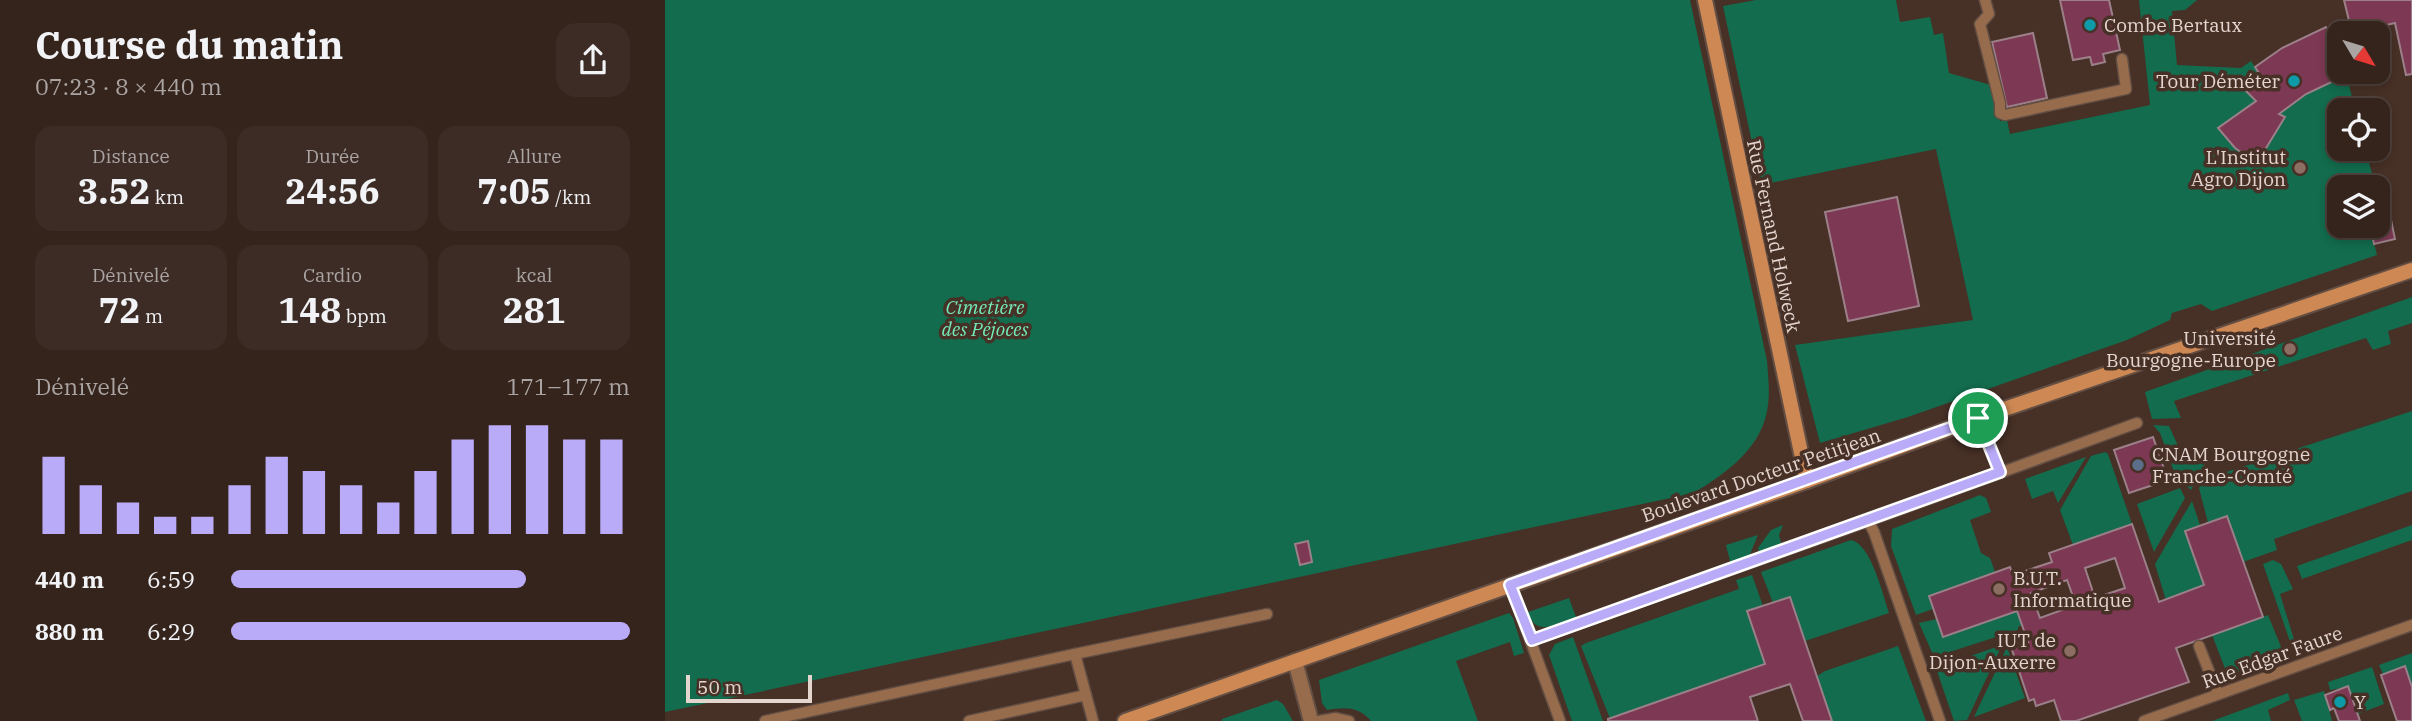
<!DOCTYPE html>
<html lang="fr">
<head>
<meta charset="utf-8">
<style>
  :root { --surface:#35241c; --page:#3d2c25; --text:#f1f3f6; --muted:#aaa4a3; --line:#4f413b; --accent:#b9abf7 }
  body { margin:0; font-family:"IBM Plex Serif",serif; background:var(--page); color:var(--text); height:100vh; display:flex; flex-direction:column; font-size:26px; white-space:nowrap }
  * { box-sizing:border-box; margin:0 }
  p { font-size:23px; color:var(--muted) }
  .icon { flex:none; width:38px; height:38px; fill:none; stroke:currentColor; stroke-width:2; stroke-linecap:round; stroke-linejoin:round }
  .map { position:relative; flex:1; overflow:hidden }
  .drawer { display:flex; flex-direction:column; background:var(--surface); width:665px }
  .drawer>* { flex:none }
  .needle { width:46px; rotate:128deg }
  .tools { position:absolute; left:1662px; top:21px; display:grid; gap:14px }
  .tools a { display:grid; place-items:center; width:63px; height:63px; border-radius:14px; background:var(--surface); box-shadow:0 4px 10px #0003,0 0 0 2px var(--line); font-size:35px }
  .scale { position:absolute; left:21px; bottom:18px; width:126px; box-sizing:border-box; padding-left:7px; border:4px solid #e4d5cf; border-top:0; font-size:19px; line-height:24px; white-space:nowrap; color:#e4d5cf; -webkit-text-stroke:5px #473026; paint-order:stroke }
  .pin { position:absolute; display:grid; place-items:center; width:60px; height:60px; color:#fff; margin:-30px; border:4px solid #fff; border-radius:50%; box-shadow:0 2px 7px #0007 }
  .round { display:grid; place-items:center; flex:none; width:74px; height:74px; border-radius:21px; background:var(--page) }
  .headline { display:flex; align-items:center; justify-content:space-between; height:119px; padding:0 35px }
  h1 { font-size:38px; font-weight:700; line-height:52px }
  .figures { display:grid; grid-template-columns:repeat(3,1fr); gap:10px; height:119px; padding:7px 35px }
  .figures div { display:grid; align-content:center; border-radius:18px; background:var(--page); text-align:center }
  .figures b { font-size:35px; font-weight:700 }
  .figures small { font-size:19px; font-weight:400 }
  .figures p { font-size:19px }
  .chart { height:196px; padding:14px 35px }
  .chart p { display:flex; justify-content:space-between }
  .chart svg { width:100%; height:126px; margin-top:7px; stroke:var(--accent); stroke-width:6 }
  ul { padding:0 35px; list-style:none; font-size:23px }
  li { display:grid; grid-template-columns:112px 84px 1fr; align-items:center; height:52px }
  li i { height:18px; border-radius:9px; background:var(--accent) }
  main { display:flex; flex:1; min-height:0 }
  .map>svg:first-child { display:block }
  .green { fill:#126c4d }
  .building { fill:#7d3853; stroke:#9c8089; stroke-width:2; fill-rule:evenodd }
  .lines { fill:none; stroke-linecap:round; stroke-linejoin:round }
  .lane-casing { stroke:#634e44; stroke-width:13 }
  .street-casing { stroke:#634e44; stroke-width:18 }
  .secondary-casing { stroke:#634e44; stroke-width:18 }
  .lane { stroke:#976c4c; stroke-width:10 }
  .street { stroke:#976c4c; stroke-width:14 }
  .secondary { stroke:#cd8853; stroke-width:14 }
  .route-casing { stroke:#fff; stroke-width:14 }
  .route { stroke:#b9abf7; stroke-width:9 }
  .culture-dot { fill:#0f9aa8; stroke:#473026; stroke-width:2.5 }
  .education-dot { fill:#8d6e63; stroke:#473026; stroke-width:2.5 }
  .service-dot { fill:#5c6f8a; stroke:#473026; stroke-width:2.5 }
  .labels { text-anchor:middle; stroke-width:7; stroke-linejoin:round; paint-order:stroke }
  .poi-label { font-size:19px; fill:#e4d5cf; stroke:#473026; text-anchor:start }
  .street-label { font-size:19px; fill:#e4d5cf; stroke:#473026 }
  .park-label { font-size:19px; font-style:italic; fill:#74ebb9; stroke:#473026 }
</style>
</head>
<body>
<main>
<section class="drawer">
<div class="headline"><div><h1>Course du matin</h1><p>07:23 · 8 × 440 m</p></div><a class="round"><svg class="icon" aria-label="share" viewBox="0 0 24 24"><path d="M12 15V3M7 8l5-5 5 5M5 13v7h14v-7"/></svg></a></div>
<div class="figures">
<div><p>Distance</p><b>3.52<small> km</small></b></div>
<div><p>Durée</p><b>24:56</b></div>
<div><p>Allure</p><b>7:05<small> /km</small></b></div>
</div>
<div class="figures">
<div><p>Dénivelé</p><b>72<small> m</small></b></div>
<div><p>Cardio</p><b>148<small> bpm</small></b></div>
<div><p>kcal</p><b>281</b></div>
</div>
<div class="chart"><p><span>Dénivelé</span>171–177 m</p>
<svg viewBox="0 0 160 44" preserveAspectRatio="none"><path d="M5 44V17M15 44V27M25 44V33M35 44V38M45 44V38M55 44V27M65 44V17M75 44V22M85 44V27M95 44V33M105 44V22M115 44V11M125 44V6M135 44V6M145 44V11M155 44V11"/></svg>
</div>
<ul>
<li><b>440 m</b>6:59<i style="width:74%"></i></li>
<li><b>880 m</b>6:29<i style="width:100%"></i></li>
</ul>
</section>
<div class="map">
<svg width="1747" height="721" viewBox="0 0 1747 721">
  <rect width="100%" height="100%" fill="#473026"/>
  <g class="green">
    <path d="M0,0h1025l77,361c1,14 3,30 1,44 -5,43 -41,67 -74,88l-1029,219z"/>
    <polygon points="1091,0 1231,0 1235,22 1265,17 1269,35 1278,33 1284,73 1326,85 1335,121 1342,120 1345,134 1485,105 1474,0 1532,0 1520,10 1507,11 1512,65 1576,68 1586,61 1595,75 1580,90 1591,101 1553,128 1570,148 1587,157 1586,160 1592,163 1619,117 1615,114 1641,94 1682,76 1690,110 1675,110 1675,149 1700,149 1711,187 1675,187 1675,226 1705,226 1712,255 1547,311 1536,304 1507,313 1505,320 1462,340 1243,417 1155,443 1130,345 1308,320 1271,149 1096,185 1058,6"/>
    <polygon points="1747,297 1747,323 1723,331 1726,344 1708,350 1701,338 1509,401 1516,418 1487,419 1480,392"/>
    <polygon points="1747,411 1747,491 1609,539 1612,550 1578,562 1562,516 1543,523 1534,488 1545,469 1549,476"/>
    <polygon points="1488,425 1504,426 1515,450 1524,446 1531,461 1540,465 1526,490 1511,477 1495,433"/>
    <polygon points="1440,452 1443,454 1467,524 1408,545 1395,510 1426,456"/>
    <polygon points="1421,457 1393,503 1388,491 1367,499 1360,479"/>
    <polygon points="1515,488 1520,498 1489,552 1472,504"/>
    <polygon points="1315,495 1321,498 1326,512 1305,520 1316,553 1325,558 1330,572 1264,596 1268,609 1251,615 1226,546 1227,529"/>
    <polygon points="1527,501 1535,525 1520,532 1536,577 1548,582 1502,604 1490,564"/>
    <polygon points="1118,525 1114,535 1117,546 1094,554 1093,548 1106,530"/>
    <polygon points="1747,525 1747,540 1637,579 1632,566"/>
    <polygon points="1093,535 1083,559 1066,565 1061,545"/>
    <path d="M1186,540c20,4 32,55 38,73l-84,28 -32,-38 -12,-31z"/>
    <polygon points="1608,560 1616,564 1628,589 1615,594 1632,649 1628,650 1598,564"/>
    <polygon points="1087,575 1098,606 1082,612 1101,667 1075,673 956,714 946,721 916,646 921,643 1074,589 1071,580"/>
    <path d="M904,598l7,19c-5,6 -8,6 -15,7 -16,4 -28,7 -33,-12z"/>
    <polygon points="1352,611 1357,625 1353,627 1353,630 1269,657 1254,623 1272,619 1279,637"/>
    <path d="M844,613l4,5 11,35 -10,3 -4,-14 -54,19 22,60h-107c-12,-15 -27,-14 -44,-11l-5,-7 -3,-23z"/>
    <polygon points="1603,615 1619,654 1563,676 1547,635"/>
    <polygon points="908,637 938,721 907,721 884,655 890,644"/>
    <polygon points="1337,645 1302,720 1289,721 1271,668"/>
    <polygon points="1233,646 1261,721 1167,721 1152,676 1160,671"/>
    <polygon points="1342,647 1360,698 1309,717"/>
    <polygon points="1747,653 1747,687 1718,674 1714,665"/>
    <polygon points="1707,667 1719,704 1693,714 1684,687 1665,690 1663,682"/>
    <polygon points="1659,691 1667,721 1637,721 1629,700"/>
    <polygon points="1623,693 1625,700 1603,710 1606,721 1547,721"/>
    <polygon points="612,700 618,704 628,721 557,721 557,719"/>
  </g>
  <g class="building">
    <polygon points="1395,0 1444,0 1455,50 1438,54 1440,62 1427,65 1425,57 1408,60"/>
    <polygon points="1679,0 1747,0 1747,74 1741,75 1730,23 1687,33"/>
    <polygon points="1661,27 1675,55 1675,78 1641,94 1614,114 1620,117 1592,163 1570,148 1553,128 1591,101 1580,90 1595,75 1590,67 1617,48"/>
    <polygon points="1368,33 1382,98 1342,107 1327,42"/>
    <polygon points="1232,197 1254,306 1183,321 1160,212"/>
    <polygon points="1726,220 1730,239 1709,244 1705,226 1713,226 1713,222"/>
    <polygon points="1488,437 1503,480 1464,493 1449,450"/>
    <path d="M1562,516l36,101 -87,31 13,34 -113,39h-15l-7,-21 -18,6 -2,-7 -5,2 -18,-54 17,-5 -11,-31 -74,26 -14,-41 81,-29 3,8 39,-13 -3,-9 83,-29 27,78 45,-17 -19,-54zM1450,558l10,30 -30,10 -10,-30zM1402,580l9,25 -36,13 -9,-25z"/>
    <polygon points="643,541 647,562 635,565 630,544"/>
    <polygon points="1125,597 1167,721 1138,721 1125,684 1085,697 1093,721 943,721 943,719 1100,664 1082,611"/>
    <polygon points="1740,666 1747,687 1747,721 1732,721 1716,675"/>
    <polygon points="1683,686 1695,721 1674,721 1669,708 1665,710 1660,695"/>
  </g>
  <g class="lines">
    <defs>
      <g id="lane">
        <polyline points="1320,0 1324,14 1315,24 1335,103 1335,113 1340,115 1461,89 1457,59"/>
        <polyline points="1313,418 1335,472"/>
        <polyline points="1203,521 1472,423"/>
        <polyline points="845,585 895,721"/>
        <polyline points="867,640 1203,521 1209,532 1275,721"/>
        <polyline points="1534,646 1553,694"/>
        <polyline points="410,654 602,614"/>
        <polyline points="100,721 410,654 428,721"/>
        <polyline points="304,721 421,695"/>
        <polyline points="654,721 671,718 684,721"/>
        <polyline points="1479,721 1747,625"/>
      </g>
      <polyline id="street" points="630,661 646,721"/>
      <g id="secondary">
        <polyline points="1040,0 1142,481"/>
        <polyline points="460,721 1142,481 1313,418 1747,270"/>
      </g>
    </defs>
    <use href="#lane" class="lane-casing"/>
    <use href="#street" class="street-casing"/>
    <use href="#secondary" class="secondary-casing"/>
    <use href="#lane" class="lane"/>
    <use href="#street" class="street"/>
    <use href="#secondary" class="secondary"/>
  </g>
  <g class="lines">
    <defs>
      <polygon id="route" points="1313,418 1335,472 867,640 845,585"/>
    </defs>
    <use href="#route" class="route-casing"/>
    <use href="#route" class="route"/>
  </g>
  <g class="culture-dot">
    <circle cx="1425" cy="25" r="7"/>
    <circle cx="1629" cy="81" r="7"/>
    <circle cx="1675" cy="702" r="7"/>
  </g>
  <g class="education-dot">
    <circle cx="1635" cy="168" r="7"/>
    <circle cx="1625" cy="349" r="7"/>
    <circle cx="1334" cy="589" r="7"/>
    <circle cx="1405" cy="651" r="7"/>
  </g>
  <circle class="service-dot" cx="1473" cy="465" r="7"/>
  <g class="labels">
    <g class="poi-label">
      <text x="1439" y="32">Combe Bertaux</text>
      <text x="1615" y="88" text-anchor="end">Tour Déméter</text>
      <text x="1621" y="164" text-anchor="end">L'Institut<tspan x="1621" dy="22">Agro Dijon</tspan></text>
      <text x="1611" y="345" text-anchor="end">Université<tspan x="1611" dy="22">Bourgogne-Europe</tspan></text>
      <text x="1487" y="461">CNAM Bourgogne<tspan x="1487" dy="22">Franche-Comté</tspan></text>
      <text x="1348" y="585">B.U.T.<tspan x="1348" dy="22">Informatique</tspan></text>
      <text x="1391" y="647" text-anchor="end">IUT de<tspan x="1391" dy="22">Dijon-Auxerre</tspan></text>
      <text x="1689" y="709">Y</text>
    </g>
    <g class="street-label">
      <text transform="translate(1109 236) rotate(78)" y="7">Rue Fernand Holweck</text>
      <text transform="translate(1096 475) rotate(-19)" y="7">Boulevard Docteur Petitjean</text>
      <text transform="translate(1607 657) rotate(-20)" y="7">Rue Edgar Faure</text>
    </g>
    <g class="park-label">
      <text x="320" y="314">Cimetière<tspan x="320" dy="22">des Péjoces</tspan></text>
    </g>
  </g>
</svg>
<div class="tools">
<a><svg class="needle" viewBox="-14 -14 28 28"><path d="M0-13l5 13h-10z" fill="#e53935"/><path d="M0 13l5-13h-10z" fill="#aaa4a3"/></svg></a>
<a><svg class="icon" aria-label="locate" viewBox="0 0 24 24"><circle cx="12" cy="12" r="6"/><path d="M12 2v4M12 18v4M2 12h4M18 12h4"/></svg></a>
<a><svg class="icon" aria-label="layers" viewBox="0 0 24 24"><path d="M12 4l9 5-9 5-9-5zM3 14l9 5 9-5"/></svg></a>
</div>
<div class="scale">50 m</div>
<div class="pin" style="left:1313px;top:418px;background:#1e9e55"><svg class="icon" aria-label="arrive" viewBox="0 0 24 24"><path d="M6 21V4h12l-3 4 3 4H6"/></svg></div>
</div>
</main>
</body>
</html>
